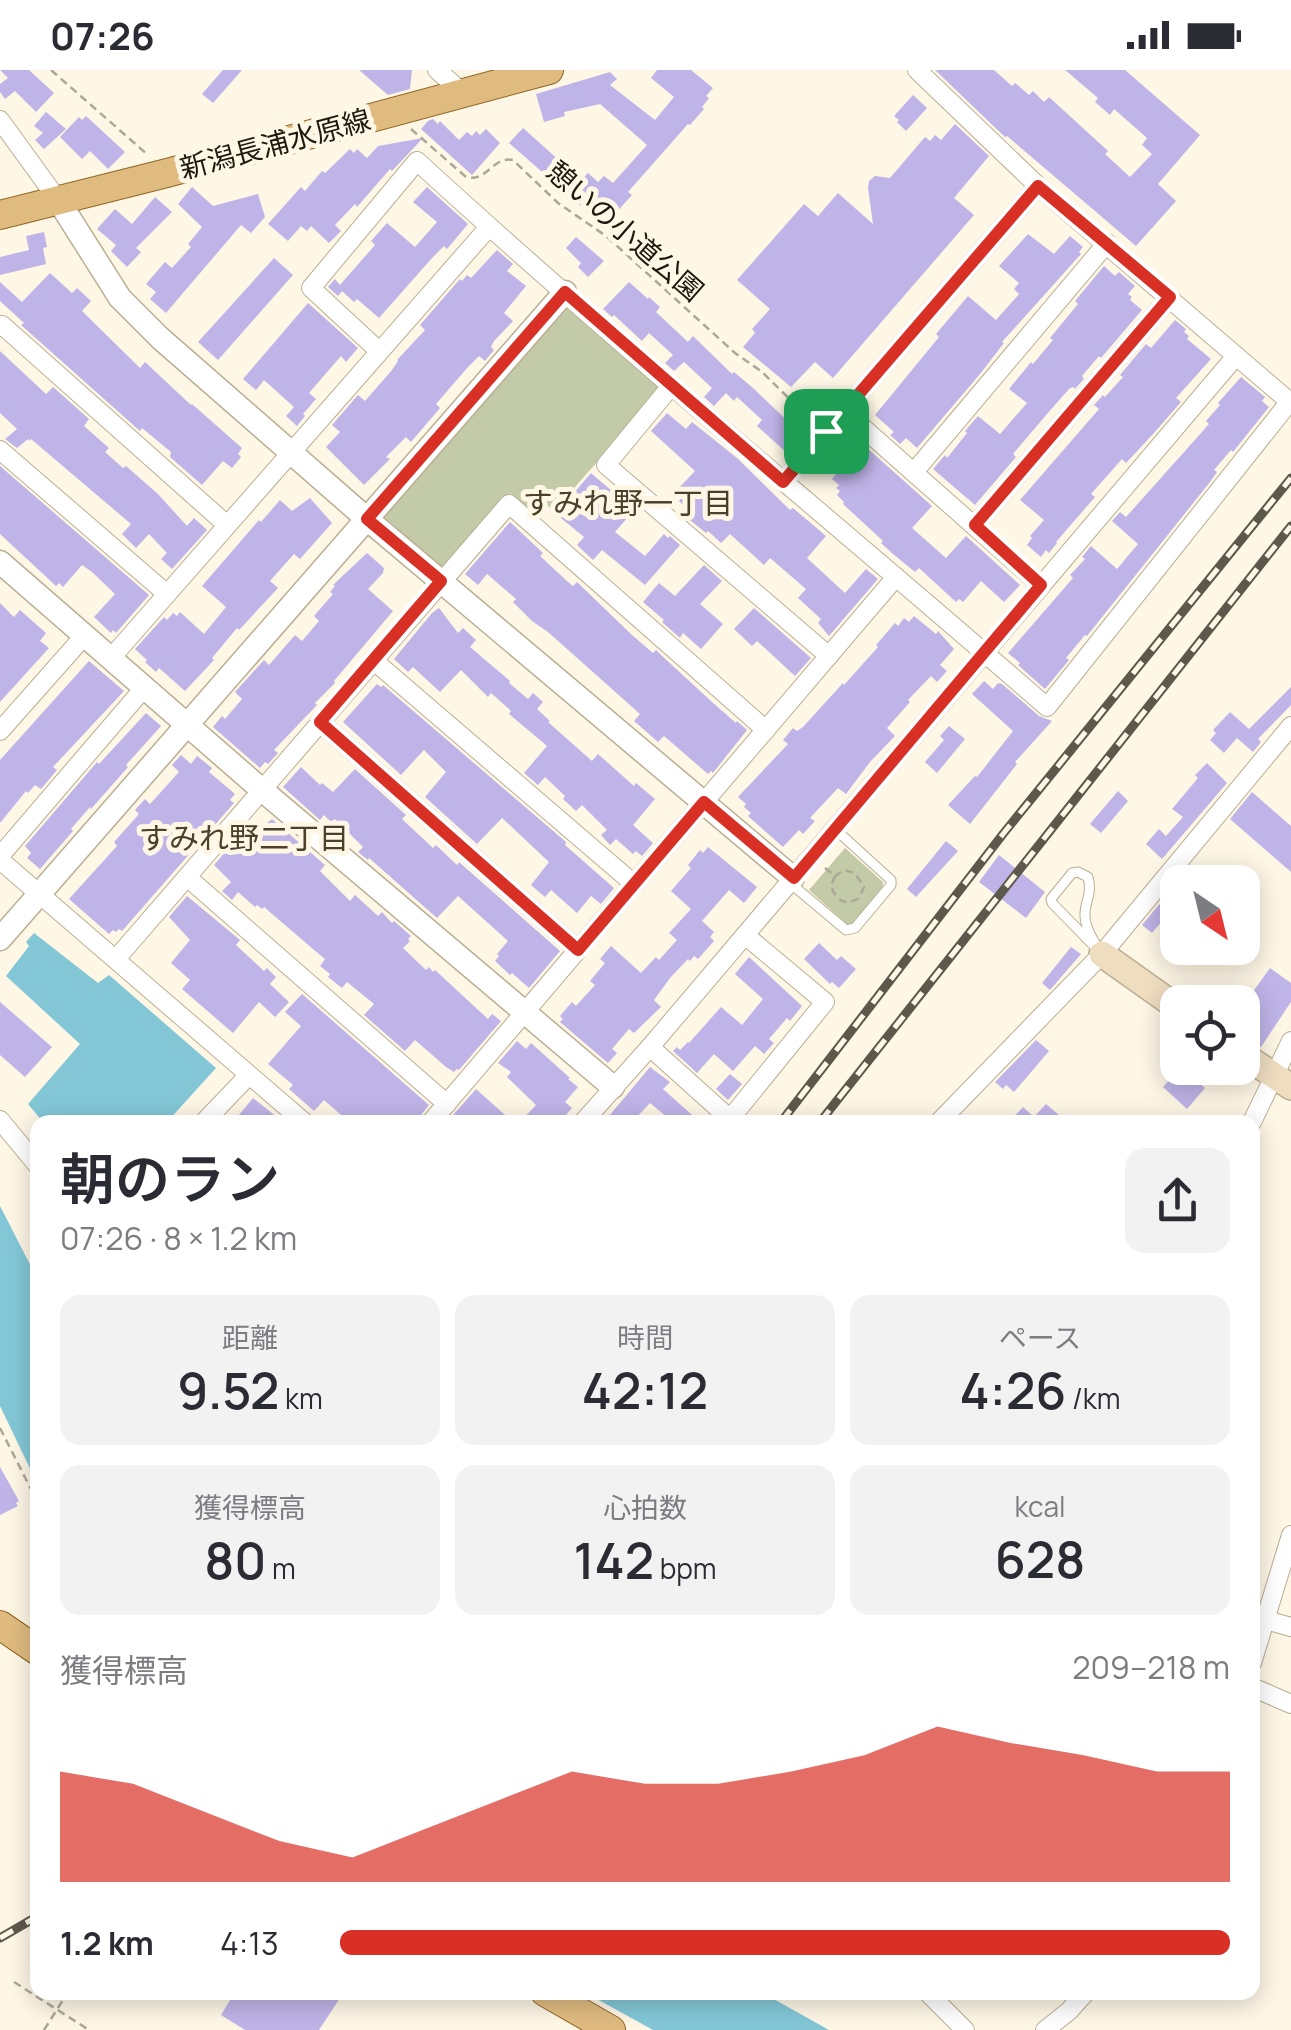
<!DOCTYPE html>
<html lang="ja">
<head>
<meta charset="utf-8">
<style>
  :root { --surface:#fff; --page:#f2f2f3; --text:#2b2b33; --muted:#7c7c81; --accent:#d93025 }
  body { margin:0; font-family:Manrope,"Noto Sans JP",sans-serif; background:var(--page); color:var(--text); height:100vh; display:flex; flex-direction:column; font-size:38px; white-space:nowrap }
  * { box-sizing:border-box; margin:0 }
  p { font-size:32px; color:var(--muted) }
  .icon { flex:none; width:55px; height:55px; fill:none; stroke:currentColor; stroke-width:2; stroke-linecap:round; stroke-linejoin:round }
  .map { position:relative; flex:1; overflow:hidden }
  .sheet { position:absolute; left:30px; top:1045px; width:1230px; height:885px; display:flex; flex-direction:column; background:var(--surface); border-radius:20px; box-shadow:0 5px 25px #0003 }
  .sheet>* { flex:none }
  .needle { width:65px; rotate:145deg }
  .buttons { position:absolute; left:1160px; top:795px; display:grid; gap:20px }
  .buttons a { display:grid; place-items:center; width:100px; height:100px; border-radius:20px; background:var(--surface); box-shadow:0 5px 25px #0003; font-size:50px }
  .pin { position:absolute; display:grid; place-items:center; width:85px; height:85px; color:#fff; margin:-42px; border-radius:20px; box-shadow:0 5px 15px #0006 }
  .round { display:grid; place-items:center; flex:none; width:105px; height:105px; border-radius:20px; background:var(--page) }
  .headline { display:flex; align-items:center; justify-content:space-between; height:170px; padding:0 30px }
  h1 { font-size:55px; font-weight:600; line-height:75px }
  .stats { display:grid; grid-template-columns:repeat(3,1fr); gap:15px; height:170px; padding:10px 30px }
  .stats div { display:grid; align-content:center; border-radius:20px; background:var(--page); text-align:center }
  .stats b { font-size:50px; font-weight:600 }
  .stats small { font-size:28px; font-weight:400 }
  .stats p { font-size:28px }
  .chart { height:280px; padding:20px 30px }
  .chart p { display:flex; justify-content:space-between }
  .chart svg { width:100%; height:180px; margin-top:10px; fill:var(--accent); opacity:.7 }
  ul { padding:0 30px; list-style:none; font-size:32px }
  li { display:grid; grid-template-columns:160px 120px 1fr; align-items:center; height:75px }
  li i { height:25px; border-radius:12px; background:var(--accent) }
  .status { display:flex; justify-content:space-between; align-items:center; height:70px; padding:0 50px; background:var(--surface); direction:ltr }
  .status svg { height:28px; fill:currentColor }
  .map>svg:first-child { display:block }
  .green { fill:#c2caa7 }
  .water { fill:#83c7d7 }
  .building { fill:#bfb4e7 }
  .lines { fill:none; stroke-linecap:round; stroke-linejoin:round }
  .service-casing { stroke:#baae94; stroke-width:11 }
  .minor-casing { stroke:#baae94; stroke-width:20 }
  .tertiary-casing { stroke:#baae94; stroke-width:25 }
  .secondary-casing { stroke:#baae94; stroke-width:28 }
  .primary-casing { stroke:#8e6422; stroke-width:30 }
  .path { stroke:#ada798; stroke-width:2.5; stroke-dasharray:8 5; stroke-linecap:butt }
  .service { stroke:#fff; stroke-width:9 }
  .minor { stroke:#fff; stroke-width:18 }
  .tertiary { stroke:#fff; stroke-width:22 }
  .secondary { stroke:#efddc0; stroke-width:25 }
  .primary { stroke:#e0bb80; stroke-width:28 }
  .rail-casing { stroke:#5d584c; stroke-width:9 }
  .rail { stroke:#fef7e6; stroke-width:5; stroke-dasharray:15; stroke-linecap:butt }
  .route-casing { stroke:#fff; stroke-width:20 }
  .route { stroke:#d93025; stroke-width:12 }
  .labels { text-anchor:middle; stroke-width:10; stroke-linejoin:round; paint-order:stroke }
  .street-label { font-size:28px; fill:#1d190f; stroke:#fef7e6 }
  .neighbourhood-label { font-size:30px; fill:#4b402a; stroke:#fef7e6 }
</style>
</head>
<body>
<div class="status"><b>07:26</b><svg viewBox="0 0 49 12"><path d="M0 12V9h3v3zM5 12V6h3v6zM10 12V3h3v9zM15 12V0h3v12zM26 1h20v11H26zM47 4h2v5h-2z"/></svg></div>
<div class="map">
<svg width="1291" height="1960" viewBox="0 0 1291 1960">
  <rect width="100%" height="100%" fill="#fef7e6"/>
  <g class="green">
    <polygon points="567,234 663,317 554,441 542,431 532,441 510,423 444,499 382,445"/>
    <polygon points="845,778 883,812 883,816 853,854 847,854 809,820"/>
  </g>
  <g class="water">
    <polygon points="34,863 98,913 109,905 216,998 167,1052 43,1052 28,1034 80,974 6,906 29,876 26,872"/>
    <polygon points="0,1136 37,1208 37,1413 0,1336"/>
    <polygon points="586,1923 763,1923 829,1960 653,1960"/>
  </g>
  <g class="building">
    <polygon points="0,0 29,0 54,23 36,42 15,21 5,29 0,22 0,14 8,8"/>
    <polygon points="223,0 242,0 213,33 202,24"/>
    <polygon points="359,0 412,0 410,19 388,25"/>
    <polygon points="657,0 691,0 713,18 706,26 709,28 702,37 704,39 690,55 688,54 628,122 632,125 604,156 509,73 523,58 581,110 588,103 598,112 604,106 613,113 647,75 600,34 564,42 565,46 544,52 536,24 610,2 617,9 610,15 655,50 674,27 651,8"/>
    <polygon points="935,0 994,0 1012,16 1015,13 1029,25 1033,21 1044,32 1049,27 1108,81 1105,84 1130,107 1152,84 1142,75 1147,68 1114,39 1110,45 1095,32 1098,28 1065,0 1125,0 1200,65 1158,114 1176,131 1136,176 1007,66 1005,67"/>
    <polygon points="913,25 927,38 906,61 897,52 899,50 894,46"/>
    <polygon points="46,42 66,59 44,79 35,70 43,63 34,56"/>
    <polygon points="86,46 125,82 108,99 90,81 82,89 60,67 79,47 82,50"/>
    <polygon points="433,49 438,54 440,51 459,70 467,62 472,66 476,61 480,65 486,59 500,73 472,105 421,59 428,51"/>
    <polygon points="955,54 989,86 954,128 974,145 833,308 815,292 791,317 743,277 755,263 752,259 770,239 737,210 804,134 818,146 838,123 873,154 868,118 869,111 875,106 890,108 925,67 930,71 935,65 941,70"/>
    <polygon points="423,68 392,101 390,99 357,137 355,134 335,155 341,161 329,173 311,156 307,161 301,156 288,171 268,154 301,117 305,121 322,101 325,103 350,79 354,83 357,79 367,88 378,76"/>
    <polygon points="192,117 213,136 258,124 265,147 251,163 241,155 166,243 150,229 156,222 146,214 165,192 172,198 191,177 188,174 202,157 178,134"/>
    <polygon points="427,117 468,154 447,179 444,176 432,188 379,248 357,229 354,232 342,221 338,226 328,217 335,209 340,215 375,175 371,171 387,153 415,177 437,152 413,132"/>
    <polygon points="155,127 172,142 136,178 141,182 127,197 111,181 116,175 97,159 115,139 132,154"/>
    <polygon points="44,162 47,177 43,178 46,194 0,205 0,187 29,180 26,166"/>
    <polygon points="1028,164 1054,184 1070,166 1083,177 1079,182 1081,184 1002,272 1004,273 980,304 917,378 906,368 900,374 890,365 894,362 875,345 939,267 936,264 968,226 996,250 1019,224 1014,219 1019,213 999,196"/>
    <polygon points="576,167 604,191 588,207 578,197 581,193 566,178"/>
    <polygon points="497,180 513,194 507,201 526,216 504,243 513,251 494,271 491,277 494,280 485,291 479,286 468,297 436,334 440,338 411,372 406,367 386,387 390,389 364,415 326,377 340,362 332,355 358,325 365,331 392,300 398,291 397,290 425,260 420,255 460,209 462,211 467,205 471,208"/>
    <polygon points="274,188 293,205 218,290 198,272"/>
    <polygon points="1104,196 1115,206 1119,202 1135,216 1128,224 1132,227 1130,230 1142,240 1101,288 1099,286 1082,306 1084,309 1075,319 1073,317 1069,319 1047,344 1013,384 1016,387 975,435 933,399 945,385 947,388 967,363 965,361 978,346 1000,364 1027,333 1009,319 1031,292 1033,294 1053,270 1050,268 1078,234 1075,231"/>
    <polygon points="50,203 72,223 77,218 91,231 82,241 140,298 145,292 191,335 192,334 242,378 238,384 241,387 232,398 223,391 202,415 170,387 171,382 142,358 140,361 21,255 24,253 0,231 0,212 22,232"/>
    <polygon points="629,212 648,229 649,227 660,237 656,242 688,272 693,266 732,304 734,302 753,318 800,363 796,368 799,370 787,383 757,356 762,350 737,327 734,331 726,323 714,336 704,327 712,318 684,292 674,301 665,293 673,285 649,263 642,271 614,245 612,247 603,239"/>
    <polygon points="308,233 358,278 346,292 341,286 309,323 316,329 303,344 305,346 297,356 286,346 294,337 264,310 256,320 243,309"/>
    <polygon points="1175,250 1186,259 1184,262 1189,266 1187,269 1211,289 1176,328 1181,332 1154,363 1126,393 1122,389 1091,424 1095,427 1056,472 1057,473 1049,483 1046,480 1041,487 1027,475 1032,468 1030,466 1044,450 1020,430 1099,339 1094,335 1103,325 1105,327 1123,307 1120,305 1146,274 1151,278"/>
    <polygon points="0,281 46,324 53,317 89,349 84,356 109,378 105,382 123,398 126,396 158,424 187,456 194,448 207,460 172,499 161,489 167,483 149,464 136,478 122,464 131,454 31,369 30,371 28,369 17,378 5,369 17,359 0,343"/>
    <polygon points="1241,307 1265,327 1262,331 1269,337 1233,382 1231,380 1214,400 1217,402 1210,412 1087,566 1085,565 1066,588 1069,590 1045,619 1018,595 1020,593 1008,583 1073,508 1070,505 1085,489 1082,487 1091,476 1117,499 1138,474 1112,451 1120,442 1126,447 1185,381 1209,354 1206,351 1220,335 1218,333"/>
    <polygon points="667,343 686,359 692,352 737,388 790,440 793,438 826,466 807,488 845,523 866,499 878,509 829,566 818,553 821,549 798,528 806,519 770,488 764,495 730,464 721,473 708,461 706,463 686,447 690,442 679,431 681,428 675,422 695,401 651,361"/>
    <polygon points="847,360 932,436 912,458 946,488 966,466 1020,515 1004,532 981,511 963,532 959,529 956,532 919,498 915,502 893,484 881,473 883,471 843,434 844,432 837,425 840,421 836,418 839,415 832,409 840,400 831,390 835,386 828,380"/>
    <polygon points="0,396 149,525 116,563 113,560 111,563 94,547 115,524 92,502 82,495 63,517 59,513 56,516 0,464"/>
    <polygon points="591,403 619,427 621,425 636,438 615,462 645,486 664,464 668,468 670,466 680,475 645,515 602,480 593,490 577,475 584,467 556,444"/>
    <polygon points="310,428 332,453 300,489 294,484 270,511 278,518 239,560 237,558 212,588 214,590 185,621 159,598 156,602 145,592 147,590 135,579 164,547 167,550 173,543 177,546 180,542 204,564 226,537 202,516 259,450 261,452 280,430 292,441"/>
    <polygon points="510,452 543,483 540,486 567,511 573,516 577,512 632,565 653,583 656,580 660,584 712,632 736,653 737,651 747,660 713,703 711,701 708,704 664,666 658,672 634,651 640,644 548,562 532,551 513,532 516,529 487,504 478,515 465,504"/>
    <polygon points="367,483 384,498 383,503 368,519 393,541 334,611 335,613 315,633 317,635 274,680 278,683 268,694 265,692 260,698 213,657 222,646 225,649 242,629 235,622 264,590 269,595 295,565 302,571 319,551 314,546 333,524 330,522 335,516 333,515"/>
    <polygon points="704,495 722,511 700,534 723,554 701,579 683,563 680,568 662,552 664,550 643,532 659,513 675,526"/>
    <polygon points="0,533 14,547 20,540 46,563 40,571 49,578 0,632"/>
    <polygon points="439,538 458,563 463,558 476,570 470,577 510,611 509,613 528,629 533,623 543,632 537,639 550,651 548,652 592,691 598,684 634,716 636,713 655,729 633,755 653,773 642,786 636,781 633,784 616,769 610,775 601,765 607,760 582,735 576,741 563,729 565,726 545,707 538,715 524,703 547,676 509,644 511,641 491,623 488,627 461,600 440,622 413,597 408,602 394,589 432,543"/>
    <polygon points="754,538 811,588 795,606 757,571 752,576 734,559"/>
    <polygon points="914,546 936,564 938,561 954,579 940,595 947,601 937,612 931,606 908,630 910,632 887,658 895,666 870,692 846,724 838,718 810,748 815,751 803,764 799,760 783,777 748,746 751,743 744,737 746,734 738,727 788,674 783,670 793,658 797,661 803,657 843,613 844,615 878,577 876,575 895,553 898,556 904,548 909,552"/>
    <polygon points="89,591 124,621 53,697 57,700 41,719 35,715 28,723 26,721 0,753 0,690"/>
    <polygon points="984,611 993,619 998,613 1002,614 1039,646 1052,651 1015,692 1017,694 970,754 948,735 975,706 977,707 1013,661 972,624"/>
    <polygon points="377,614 381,617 383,615 566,772 565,775 614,818 601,834 591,826 577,843 551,820 545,827 531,815 549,792 502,748 477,774 425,727 446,702 424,680 401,705 343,652"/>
    <polygon points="1291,617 1291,635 1258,669 1261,672 1253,682 1237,668 1224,683 1210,670 1216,663 1213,660 1230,642 1249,659"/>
    <polygon points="146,643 161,656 126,695 128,697 106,722 91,739 90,737 71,759 73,761 40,799 27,788 31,783 25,776 97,692 99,694"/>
    <polygon points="949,656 965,669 937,703 925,692 944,670 940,666"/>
    <polygon points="181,685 191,694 197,686 212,698 209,702 235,724 230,730 234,733 122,861 119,859 116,862 113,860 109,864 69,829 117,776 114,772 139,744 135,740 145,729 150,734 179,702 172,695"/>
    <polygon points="1207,693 1227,713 1162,789 1146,774 1159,759 1166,766 1183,747 1172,739 1198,708 1195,705"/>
    <polygon points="301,697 320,715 322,713 333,722 355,699 406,745 402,749 433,778 436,775 457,795 459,792 560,881 529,918 512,903 510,905 495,891 499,886 497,884 508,871 458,826 437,848 369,788 368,790 358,782 363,777 335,749 331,752 324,745 320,750 283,717"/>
    <polygon points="1118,721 1128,731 1101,763 1090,754"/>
    <polygon points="1252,722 1291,756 1291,802 1230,749"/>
    <polygon points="272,749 325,795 320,801 350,831 355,825 378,846 382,842 392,853 394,851 411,866 408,869 410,871 403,878 426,900 429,897 433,902 435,900 488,949 492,944 501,951 459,1000 457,999 454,1002 446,997 415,970 405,981 364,945 374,934 347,912 342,918 328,907 330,904 320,896 325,889 313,879 264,837 262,839 257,835 255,837 238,822 232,830 222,821 231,812 214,795 252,751 261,758"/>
    <polygon points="946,771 958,781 916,827 907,819"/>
    <polygon points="708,777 757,817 744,833 729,820 702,851 714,862 710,867 714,871 698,889 694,886 690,891 688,889 670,908 654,930 661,937 634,963 629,959 612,979 617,983 608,993 560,952 563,949 560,946 572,932 576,936 595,915 590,911 605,893 600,889 611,876 641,903 656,887 659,890 677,870 669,863 691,839 671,821 691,798 688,795 700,780 703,783"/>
    <polygon points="999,785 1045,822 1026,848 979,812"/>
    <polygon points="1168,824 1178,832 1178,849 1170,842 1152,863 1142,855"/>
    <polygon points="187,826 240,870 236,875 264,901 267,898 276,907 270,914 289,932 275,947 259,932 233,963 182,919 190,910 171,893 190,870 169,847"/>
    <polygon points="819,873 837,890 841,886 856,899 839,918 832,912 830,914 804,889"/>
    <polygon points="1071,877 1081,884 1050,920 1042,913"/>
    <polygon points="749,887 802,936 790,951 787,948 769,969 774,973 764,984 755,976 733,1001 714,984 697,1003 673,981 677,977 680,980 688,972 689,973 721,937 742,955 763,929 735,904"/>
    <polygon points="1270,898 1291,913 1291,932 1261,977 1242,965 1242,937"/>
    <polygon points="302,924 429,1035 421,1045 419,1052 349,1052 324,1030 314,1041 289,1019 293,1015 268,994 301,956 285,942"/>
    <polygon points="0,932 52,977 25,1007 0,985"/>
    <polygon points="1036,970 1049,981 1014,1022 1006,1015 1003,1019 995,1012"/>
    <polygon points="517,971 526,979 531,973 570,1008 568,1009 578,1017 565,1032 572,1038 565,1046 571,1052 520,1052 536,1035 507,1007 511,1002 498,993"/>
    <polygon points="650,997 670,1012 663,1019 700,1052 673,1052 650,1033 632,1052 604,1052"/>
    <polygon points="1180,998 1205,1018 1187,1039 1163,1017"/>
    <polygon points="730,1004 742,1014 728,1030 716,1019"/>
    <polygon points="476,1019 495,1036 513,1052 447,1052"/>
    <polygon points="253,1028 283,1052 233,1052"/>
    <polygon points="1046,1034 1067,1052 1009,1052 1023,1037 1034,1047"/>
    <polygon points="0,1397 19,1431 16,1433 18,1436 0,1445"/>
    <polygon points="235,1922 344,1922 319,1960 245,1960 221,1945"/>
  </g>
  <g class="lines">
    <defs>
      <g id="service">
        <path d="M1078,802l10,5c5,18 -4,24 -3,40 1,13 10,26 17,37l-50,-51 -1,-4 21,-26z"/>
        <polyline points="790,813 846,860 855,858 891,815 891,810 835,759"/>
      </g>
      <g id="minor">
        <polyline points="437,0 463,23"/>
        <polyline points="917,0 1038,116 1290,332"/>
        <polyline points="0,50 58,130"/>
        <polyline points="0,257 2,255 227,455"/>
        <path d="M379,281l-68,-63 106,-127c205,188 420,363 630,546l244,-307"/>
        <polyline points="672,315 606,395 829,586"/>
        <polyline points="844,341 1041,515"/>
        <polyline points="0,380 167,524"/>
        <polyline points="914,402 1107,173"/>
        <polyline points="783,412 1038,116"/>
        <polyline points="975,455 1170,227"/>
        <polyline points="111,588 489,157"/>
        <polyline points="373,590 634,814"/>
        <polyline points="320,652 578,880"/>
        <polyline points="0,661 85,565"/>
        <polyline points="0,786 144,618"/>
        <polyline points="0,790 304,1052"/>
        <polyline points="187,807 447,1034"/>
        <polyline points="116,889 509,434 766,660"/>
        <polyline points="650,977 730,1049 825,932 745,865"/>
        <polyline points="0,1050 38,1096"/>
        <polyline points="204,1052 249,1005"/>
        <polyline points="431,1052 896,507"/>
        <polyline points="583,1052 650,977 1236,286"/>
        <polyline points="939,1052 1102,884 1291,656"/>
        <polyline points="1252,1052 1291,971"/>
        <polyline points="1266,1550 1291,1557"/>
        <polyline points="1252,1593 1291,1465"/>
        <polyline points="1252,1617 1291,1634"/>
        <polyline points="927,1922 965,1960"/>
        <polyline points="1045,1960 1069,1941 1086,1922"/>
      </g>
      <g id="tertiary">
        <polyline points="58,130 120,228 160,268 367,449 793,808"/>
        <polyline points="0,492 262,720 613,1017"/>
        <polyline points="0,869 565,222"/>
      </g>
      <g id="secondary">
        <polyline points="1102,884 1178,938"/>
        <polyline points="1242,984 1291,1017"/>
      </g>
      <g id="primary">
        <polyline points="0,145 167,103 549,0"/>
        <polyline points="0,1555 38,1581"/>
        <polyline points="545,1922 611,1960"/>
      </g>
    </defs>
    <use href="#service" class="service-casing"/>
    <use href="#minor" class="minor-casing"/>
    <use href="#tertiary" class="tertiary-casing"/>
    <use href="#secondary" class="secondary-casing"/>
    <use href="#primary" class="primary-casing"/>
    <g class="path">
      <polyline points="51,0 148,85"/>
      <path d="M411,59l55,48c21,6 26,-21 47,-17l45,43 48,33 129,117 26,18 52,51"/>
      <path d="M825,798l10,8 -4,10c5,14 14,21 28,12l5,-11 -9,-14 -11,-3 -9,6"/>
      <polyline points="0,1358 38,1433"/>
      <polyline points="14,1912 89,1960"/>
      <polyline points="44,1960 68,1922"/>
    </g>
    <use href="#service" class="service"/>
    <use href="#minor" class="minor"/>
    <use href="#tertiary" class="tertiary"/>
    <use href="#secondary" class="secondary"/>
    <use href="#primary" class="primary"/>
    <defs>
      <g id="rail">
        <polyline points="781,1052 1003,764 1291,408"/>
        <polyline points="820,1052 1291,456"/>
        <polyline points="0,1868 38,1846"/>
      </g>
    </defs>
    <use href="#rail" class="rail-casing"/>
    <use href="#rail" class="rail"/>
  </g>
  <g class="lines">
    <defs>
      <polygon id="route" points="1038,116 1170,227 975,455 1041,515 794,808 704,732 578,880 320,652 441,511 367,449 565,222 783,412"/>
    </defs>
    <use href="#route" class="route-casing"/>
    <use href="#route" class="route"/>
  </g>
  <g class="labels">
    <g class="street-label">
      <text transform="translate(275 74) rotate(-15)" y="10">新潟長浦水原線</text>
      <text transform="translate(625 161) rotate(41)" y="10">憩いの小道公園</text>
    </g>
    <g class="neighbourhood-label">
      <text x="628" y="444">すみれ野一丁目</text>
      <text x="244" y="779">すみれ野二丁目</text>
    </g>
  </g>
</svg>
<div class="buttons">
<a><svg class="needle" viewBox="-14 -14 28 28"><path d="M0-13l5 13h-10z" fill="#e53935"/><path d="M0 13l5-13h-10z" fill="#7c7c81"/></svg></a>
<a><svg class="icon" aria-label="locate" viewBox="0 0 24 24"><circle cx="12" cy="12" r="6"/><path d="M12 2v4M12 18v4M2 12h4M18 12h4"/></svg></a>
</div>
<div class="pin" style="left:826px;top:361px;background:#1e9e55"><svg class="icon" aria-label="arrive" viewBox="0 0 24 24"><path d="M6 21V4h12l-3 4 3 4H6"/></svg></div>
<section class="sheet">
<div class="headline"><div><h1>朝のラン</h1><p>07:26 · 8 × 1.2 km</p></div><a class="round"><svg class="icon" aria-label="share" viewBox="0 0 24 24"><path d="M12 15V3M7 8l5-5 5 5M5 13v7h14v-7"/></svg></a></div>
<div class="stats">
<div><p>距離</p><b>9.52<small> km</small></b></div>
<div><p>時間</p><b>42:12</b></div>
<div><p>ペース</p><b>4:26<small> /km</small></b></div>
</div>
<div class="stats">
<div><p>獲得標高</p><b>80<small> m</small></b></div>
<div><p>心拍数</p><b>142<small> bpm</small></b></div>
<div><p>kcal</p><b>628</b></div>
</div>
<div class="chart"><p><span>獲得標高</span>209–218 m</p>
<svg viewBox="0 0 160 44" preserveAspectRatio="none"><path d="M0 44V17L10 20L20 27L30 34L40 38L50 31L60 24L70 17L80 20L90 20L100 17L110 13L120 6L130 10L140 13L150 17L160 17V44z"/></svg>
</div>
<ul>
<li><b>1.2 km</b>4:13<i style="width:100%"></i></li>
</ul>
</section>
</div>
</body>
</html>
